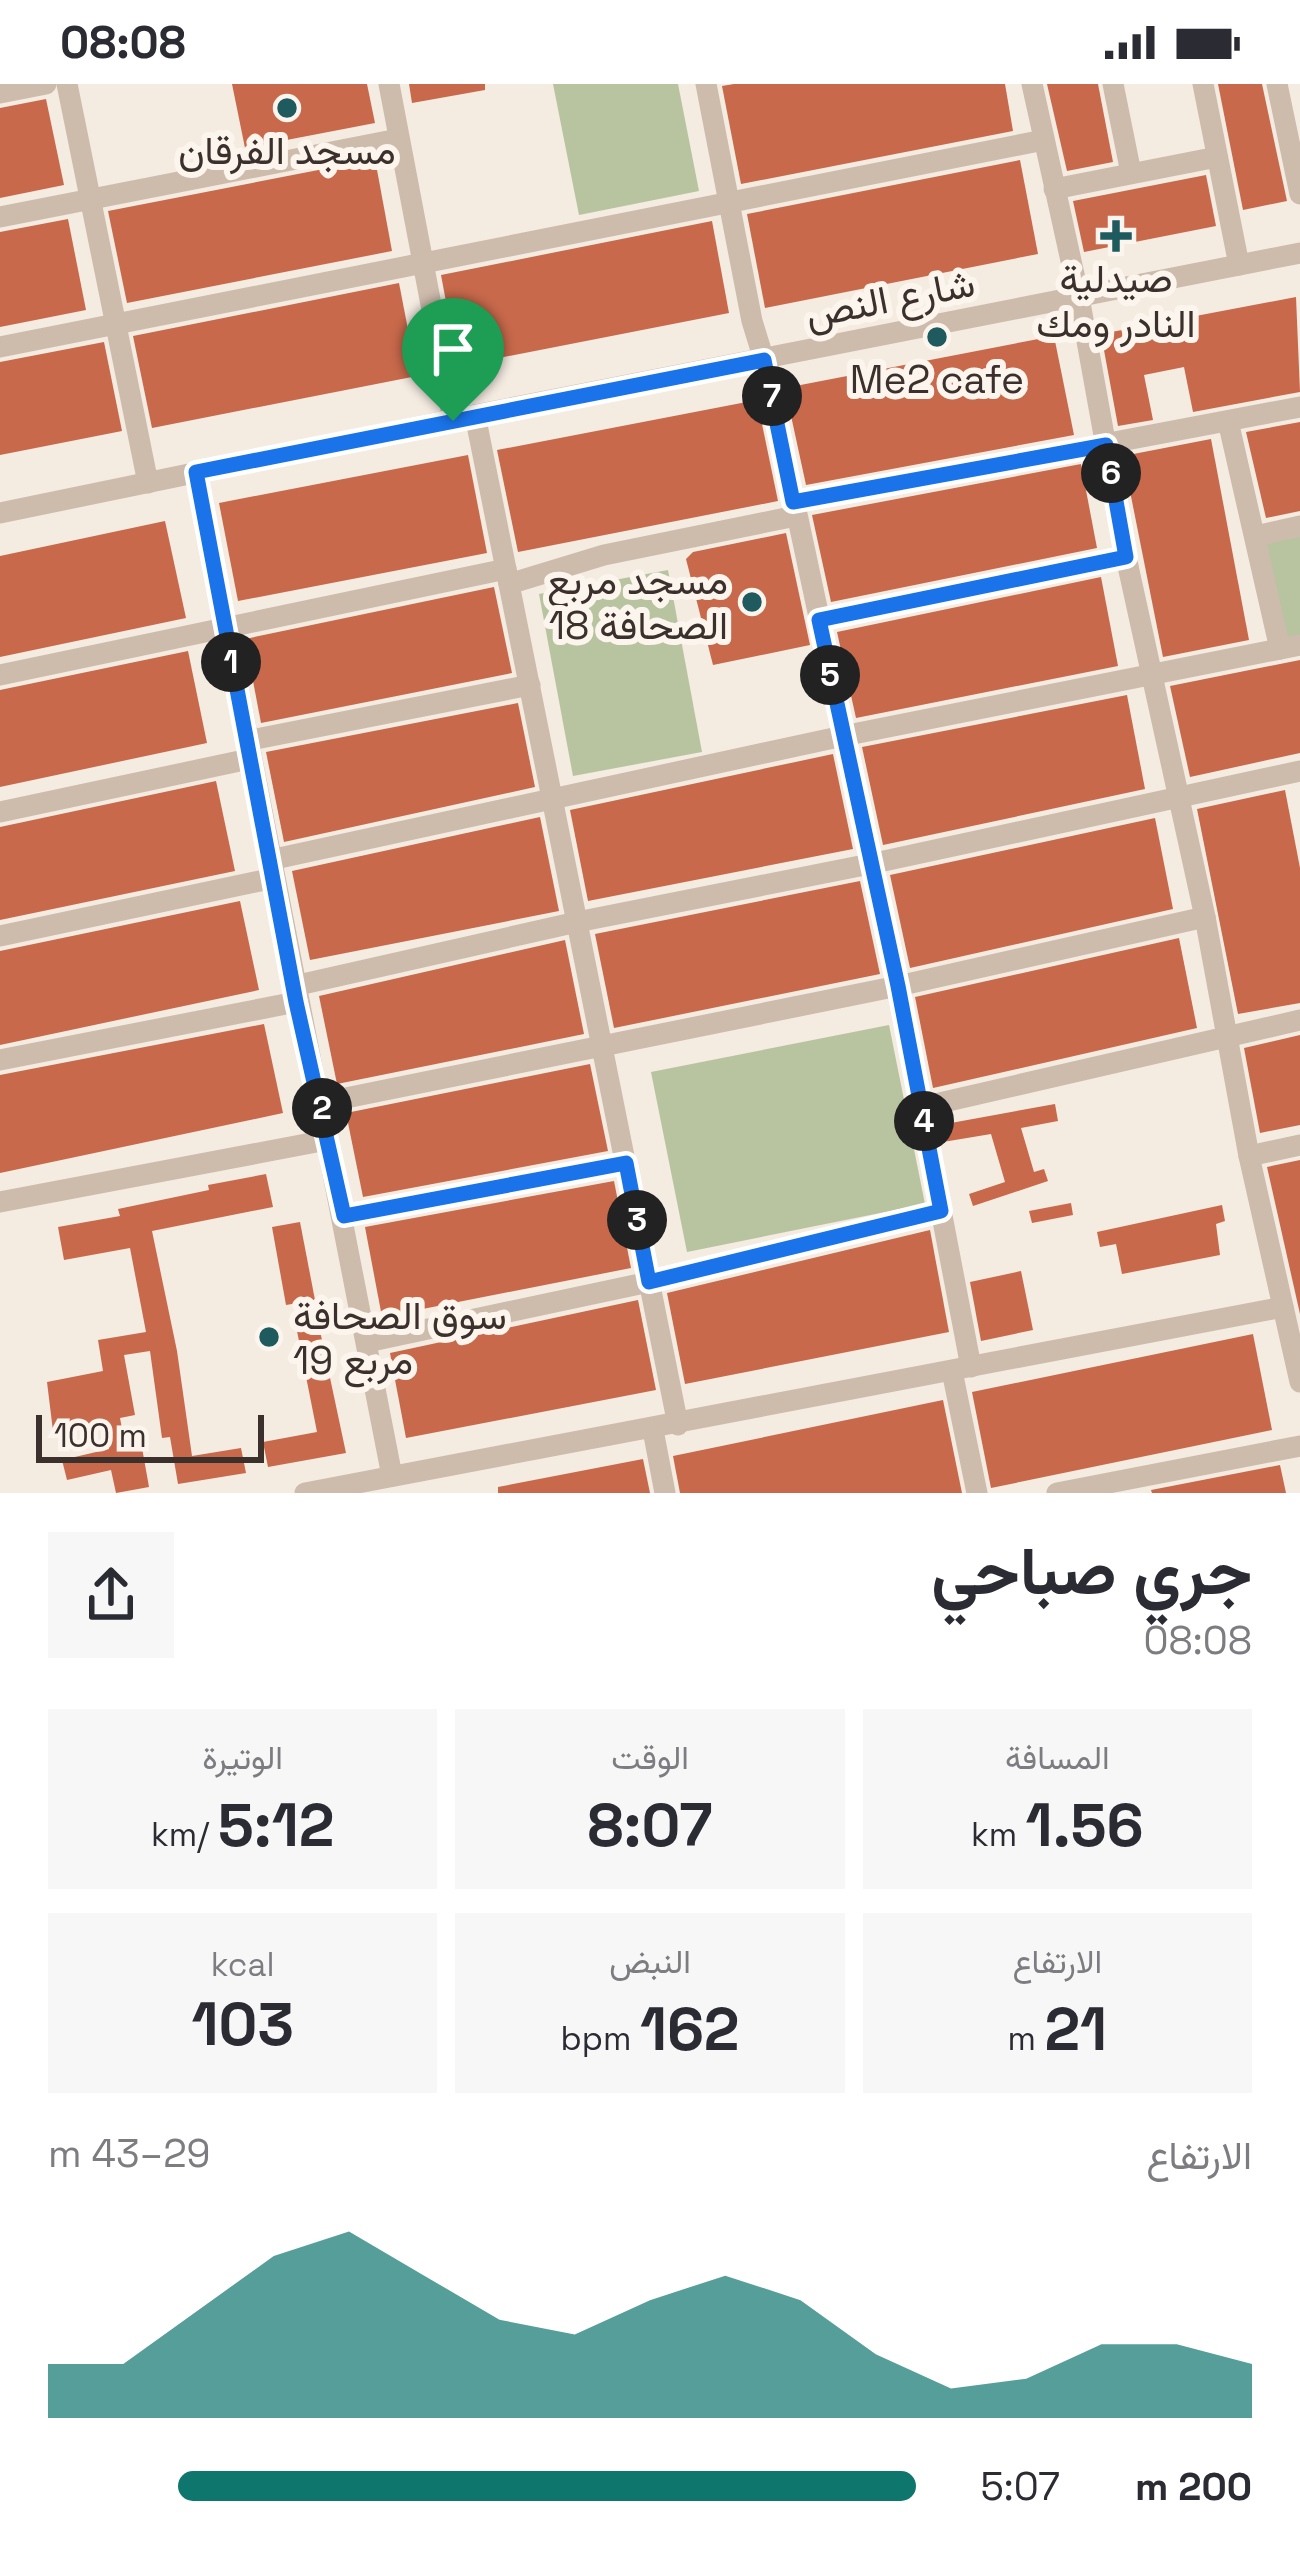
<!DOCTYPE html>
<html lang="ar">
<head>
<meta charset="utf-8">
<style>
  :root { --surface:#fff; --page:#f7f7f7; --text:#2b2b33; --muted:#7c7c81; --accent:#0f766e }
  body { margin:0; font-family:"Space Grotesk",Vazirmatn,sans-serif; background:var(--page); color:var(--text); direction:rtl; height:100vh; display:flex; flex-direction:column; font-size:45px; white-space:nowrap }
  * { box-sizing:border-box; margin:0 }
  p { font-size:39px; color:var(--muted) }
  .icon { flex:none; width:66px; height:66px; fill:none; stroke:currentColor; stroke-width:2; stroke-linecap:round; stroke-linejoin:round }
  .map { position:relative; height:1409px; overflow:hidden; direction:ltr }
  .details { display:flex; flex-direction:column; background:var(--surface); flex:1 }
  .details>* { flex:none }
  .scale { position:absolute; left:36px; bottom:30px; width:228px; box-sizing:border-box; padding-left:12px; border:6px solid #3b302b; border-top:0; font-size:33px; line-height:42px; white-space:nowrap; color:#3b302b; -webkit-text-stroke:9px #fbf5ee; paint-order:stroke }
  .pin { position:absolute; display:grid; place-items:center; width:102px; height:102px; color:#fff; margin:-123px -51px; border-radius:50% 50% 50% 0; rotate:-45deg; box-shadow:0 0 12px #0007 }
  .pin .icon { rotate:45deg }
  .km { position:absolute; width:60px; height:60px; margin:-30px; border-radius:50%; background:#222; color:#fff; font-size:33px; line-height:60px; text-align:center }
  .round { display:grid; place-items:center; flex:none; width:126px; height:126px; border-radius:0px; background:var(--page) }
  .summary { display:flex; align-items:center; justify-content:space-between; height:204px; padding:0 48px }
  h1 { font-size:66px; font-weight:700; line-height:90px }
  .stats { display:grid; grid-template-columns:repeat(3,1fr); gap:18px; height:204px; padding:12px 48px }
  .stats div { display:grid; align-content:center; border-radius:0px; background:var(--page); text-align:center }
  .stats b { font-size:60px; font-weight:700 }
  .stats small { font-size:33px; font-weight:400 }
  .stats p { font-size:33px }
  .chart { height:336px; padding:24px 48px }
  .chart p { display:flex; justify-content:space-between }
  .chart svg { width:100%; height:216px; margin-top:12px; fill:var(--accent); opacity:.7 }
  ul { padding:0 48px; list-style:none; font-size:39px }
  li { display:grid; grid-template-columns:192px 144px 1fr; align-items:center; height:90px }
  li i { height:30px; border-radius:15px; background:var(--accent) }
  .status { display:flex; justify-content:space-between; align-items:center; height:84px; padding:0 60px; background:var(--surface); direction:ltr }
  .status svg { height:33px; fill:currentColor }
  .map>svg:first-child { display:block }
  .green { fill:#b8c4a0 }
  .building { fill:#c8694b }
  .lines { fill:none; stroke-linecap:round; stroke-linejoin:round }
  .minor { stroke:#cdbbac; stroke-width:21 }
  .route-casing { stroke:#fff; stroke-width:24 }
  .route { stroke:#1a73e8; stroke-width:15 }
  .poi-dot { fill:#1f5a5e; stroke:#fbf5ee; stroke-width:4.5 }
  .labels { text-anchor:middle; stroke-width:12; stroke-linejoin:round; paint-order:stroke }
  .poi-label { font-size:39px; fill:#3b302b; stroke:#fbf5ee }
  .street-label { font-size:39px; fill:#3b302b; stroke:#fbf5ee }
</style>
</head>
<body>
<div class="status"><b>08:08</b><svg viewBox="0 0 49 12"><path d="M0 12V9h3v3zM5 12V6h3v6zM10 12V3h3v9zM15 12V0h3v12zM26 1h20v11H26zM47 4h2v5h-2z"/></svg></div>
<div class="map">
<svg width="1300" height="1409" viewBox="0 0 1300 1409">
  <rect width="100%" height="100%" fill="#f4ebe1"/>
  <g class="green">
    <polygon points="553,0 678,0 699,107 579,131"/>
    <polygon points="1300,452 1300,554 1282,558 1262,460"/>
    <polygon points="668,486 702,668 573,692 539,510"/>
    <polygon points="889,941 925,1120 687,1168 651,988"/>
  </g>
  <g class="building">
    <polygon points="232,0 367,0 375,39 245,64"/>
    <polygon points="409,0 485,0 485,6 412,19"/>
    <polygon points="734,0 1005,0 1013,47 741,100 722,2"/>
    <polygon points="1047,0 1098,0 1113,78 1067,87"/>
    <polygon points="1218,0 1262,0 1287,117 1243,126"/>
    <polygon points="46,15 64,101 0,114 0,24"/>
    <polygon points="375,75 392,167 127,219 108,127"/>
    <polygon points="1020,76 1038,170 765,224 747,130"/>
    <polygon points="1206,91 1216,142 1084,168 1073,117"/>
    <polygon points="68,135 86,226 0,243 0,148"/>
    <polygon points="712,137 729,229 458,282 441,191"/>
    <polygon points="399,199 417,292 152,344 133,252"/>
    <polygon points="1296,213 1300,308 1193,328 1184,283 1144,291 1153,336 1118,342 1101,250"/>
    <polygon points="1054,252 1074,351 806,401 785,304"/>
    <polygon points="104,258 122,347 0,371 0,278"/>
    <polygon points="757,316 778,417 518,468 497,366"/>
    <polygon points="1300,338 1300,427 1266,434 1246,348"/>
    <polygon points="1211,355 1249,556 1163,573 1123,372"/>
    <polygon points="468,371 487,469 238,517 219,419"/>
    <polygon points="1081,380 1097,464 831,518 812,431"/>
    <polygon points="165,437 186,534 0,573 0,472"/>
    <polygon points="786,449 810,561 713,581 686,475 693,468"/>
    <polygon points="1101,493 1118,582 856,634 837,548"/>
    <polygon points="494,503 512,589 261,639 245,555"/>
    <polygon points="188,567 207,659 0,703 0,606"/>
    <polygon points="1300,576 1300,669 1190,693 1170,602"/>
    <polygon points="1127,611 1145,705 883,761 862,663"/>
    <polygon points="518,619 535,703 284,758 266,668"/>
    <polygon points="833,670 853,765 588,817 570,726"/>
    <polygon points="216,697 235,787 0,836 0,743"/>
    <polygon points="1285,706 1300,784 1300,919 1238,930 1197,725"/>
    <polygon points="540,733 559,827 310,876 292,787"/>
    <polygon points="1155,734 1173,825 910,884 890,791"/>
    <polygon points="860,797 880,890 614,944 595,850"/>
    <polygon points="240,817 259,906 0,961 0,867"/>
    <polygon points="1179,854 1197,944 933,1004 915,913"/>
    <polygon points="565,856 584,950 337,1000 319,912"/>
    <polygon points="264,940 283,1029 0,1089 0,991"/>
    <polygon points="1300,951 1300,1041 1260,1049 1244,964"/>
    <polygon points="590,980 608,1067 363,1113 346,1029"/>
    <polygon points="1055,1020 1058,1037 1021,1044 1034,1088 1044,1085 1048,1097 973,1122 969,1110 1005,1098 991,1050 943,1058 940,1041"/>
    <polygon points="1300,1076 1300,1230 1267,1083"/>
    <polygon points="266,1090 273,1123 152,1147 177,1267 192,1372 241,1364 246,1389 178,1400 170,1353 162,1354 150,1267 124,1271 135,1331 120,1334 125,1361 141,1358 149,1403 116,1409 111,1386 67,1396 62,1376 109,1365 105,1337 53,1347 47,1298 103,1287 98,1256 146,1248 130,1164 64,1176 58,1143 120,1132 118,1125 209,1106 208,1101"/>
    <polygon points="614,1097 631,1184 382,1233 365,1143"/>
    <polygon points="1071,1119 1073,1131 1032,1139 1029,1127"/>
    <polygon points="1222,1121 1225,1137 1216,1140 1220,1171 1122,1190 1116,1160 1100,1163 1097,1148"/>
    <polygon points="300,1138 315,1216 286,1221 272,1143"/>
    <polygon points="930,1146 949,1248 685,1300 667,1209"/>
    <polygon points="1021,1187 1033,1246 981,1257 970,1198"/>
    <polygon points="638,1216 656,1306 406,1354 390,1269"/>
    <polygon points="319,1242 346,1369 268,1383 263,1358 317,1348 297,1247"/>
    <polygon points="1253,1250 1272,1346 991,1404 972,1308"/>
    <polygon points="943,1316 962,1409 680,1409 673,1372"/>
    <polygon points="643,1375 650,1409 498,1409 498,1403"/>
    <polygon points="1280,1381 1286,1409 1152,1409 1151,1406"/>
  </g>
  <g class="lines">
    <g class="minor">
      <polyline points="67,0 148,399"/>
      <polyline points="389,0 453,336"/>
      <polyline points="706,0 752,237 764,276 898,902 971,1283"/>
      <polyline points="1032,0 1079,213 1126,473 1205,833 1249,1072 1300,1298"/>
      <polyline points="1113,0 1131,89"/>
      <polyline points="1203,0 1239,181"/>
      <polyline points="1277,0 1300,110"/>
      <polyline points="0,9 46,0"/>
      <polyline points="1054,105 1217,73"/>
      <polyline points="0,133 398,55"/>
      <polyline points="0,263 1044,56"/>
      <polyline points="475,331 678,1341"/>
      <polyline points="1228,337 1280,565"/>
      <polyline points="196,389 392,1392"/>
      <polyline points="793,419 1300,323"/>
      <polyline points="0,429 475,331 1300,169"/>
      <polyline points="1256,452 1300,442"/>
      <polyline points="509,500 604,471 796,432"/>
      <polyline points="819,536 1126,473"/>
      <polyline points="0,591 506,485"/>
      <polyline points="246,657 530,601"/>
      <polyline points="0,728 249,675"/>
      <polyline points="270,776 843,652 1300,561"/>
      <polyline points="0,852 274,794"/>
      <polyline points="294,902 577,838 870,780 1300,687"/>
      <polyline points="0,976 296,918"/>
      <polyline points="321,1019 898,902 1205,833"/>
      <polyline points="922,1023 1300,936"/>
      <polyline points="1249,1072 1300,1061"/>
      <polyline points="0,1118 327,1056"/>
      <polyline points="344,1132 626,1079"/>
      <polyline points="367,1258 649,1198 941,1127"/>
      <polyline points="952,1287 977,1409"/>
      <polyline points="653,1346 665,1409"/>
      <polyline points="305,1409 1283,1223"/>
      <polyline points="1057,1409 1300,1362"/>
    </g>
  </g>
  <g class="lines">
    <defs>
      <polygon id="route" points="764,276 793,418 1106,361 1126,473 819,536 898,902 941,1127 649,1198 626,1079 344,1132 296,918 196,388"/>
    </defs>
    <use href="#route" class="route-casing"/>
    <use href="#route" class="route"/>
  </g>
  <g class="poi-dot">
    <circle cx="287" cy="24" r="12"/>
    <path d="M1110 134h12v12h12v12h-12v12h-12v-12h-12v-12h12z"/>
    <circle cx="937" cy="253" r="12"/>
    <circle cx="752" cy="518" r="12"/>
    <circle cx="269" cy="1253" r="12"/>
  </g>
  <g class="labels">
    <g class="poi-label">
      <text x="287" y="80">مسجد الفرقان</text>
      <text x="1116" y="208">صيدلية<tspan x="1116" dy="45">النادر ومك</tspan></text>
      <text x="937" y="309">Me2 cafe</text>
      <text x="728" y="510" text-anchor="end">مسجد مربع<tspan x="728" dy="45">18 الصحافة</tspan></text>
      <text x="293" y="1245" text-anchor="start">سوق الصحافة<tspan x="293" dy="45">مربع 19</tspan></text>
    </g>
    <g class="street-label">
      <text transform="translate(890 214) rotate(-11)" y="14">شارع النص</text>
    </g>
  </g>
</svg>
<div class="scale">100 m</div>
<div class="pin" style="left:453px;top:337px;background:#1e9e55"><svg class="icon" aria-label="arrive" viewBox="0 0 24 24"><path d="M6 21V4h12l-3 4 3 4H6"/></svg></div>
<b class="km" style="left:231px;top:578px">1</b>
<b class="km" style="left:322px;top:1024px">2</b>
<b class="km" style="left:637px;top:1136px">3</b>
<b class="km" style="left:924px;top:1037px">4</b>
<b class="km" style="left:830px;top:591px">5</b>
<b class="km" style="left:1111px;top:389px">6</b>
<b class="km" style="left:772px;top:312px">7</b>
</div>
<section class="details">
<div class="summary"><div><h1>جري صباحي</h1><p>08:08</p></div><a class="round"><svg class="icon" aria-label="share" viewBox="0 0 24 24"><path d="M12 15V3M7 8l5-5 5 5M5 13v7h14v-7"/></svg></a></div>
<div class="stats">
<div><p>المسافة</p><b>1.56<small> km</small></b></div>
<div><p>الوقت</p><b>8:07</b></div>
<div><p>الوتيرة</p><b>5:12<small> /km</small></b></div>
</div>
<div class="stats">
<div><p>الارتفاع</p><b>21<small> m</small></b></div>
<div><p>النبض</p><b>162<small> bpm</small></b></div>
<div><p>kcal</p><b>103</b></div>
</div>
<div class="chart"><p><span>الارتفاع</span>29–43 m</p>
<svg viewBox="0 0 160 44" preserveAspectRatio="none"><path d="M0 44V33L10 33L20 22L30 11L40 6L50 15L60 24L70 27L80 20L90 15L100 20L110 31L120 38L130 36L140 29L150 29L160 33V44z"/></svg>
</div>
<ul>
<li><b>200 m</b>5:07<i style="width:85%"></i></li>
</ul>
</section>
</body>
</html>
